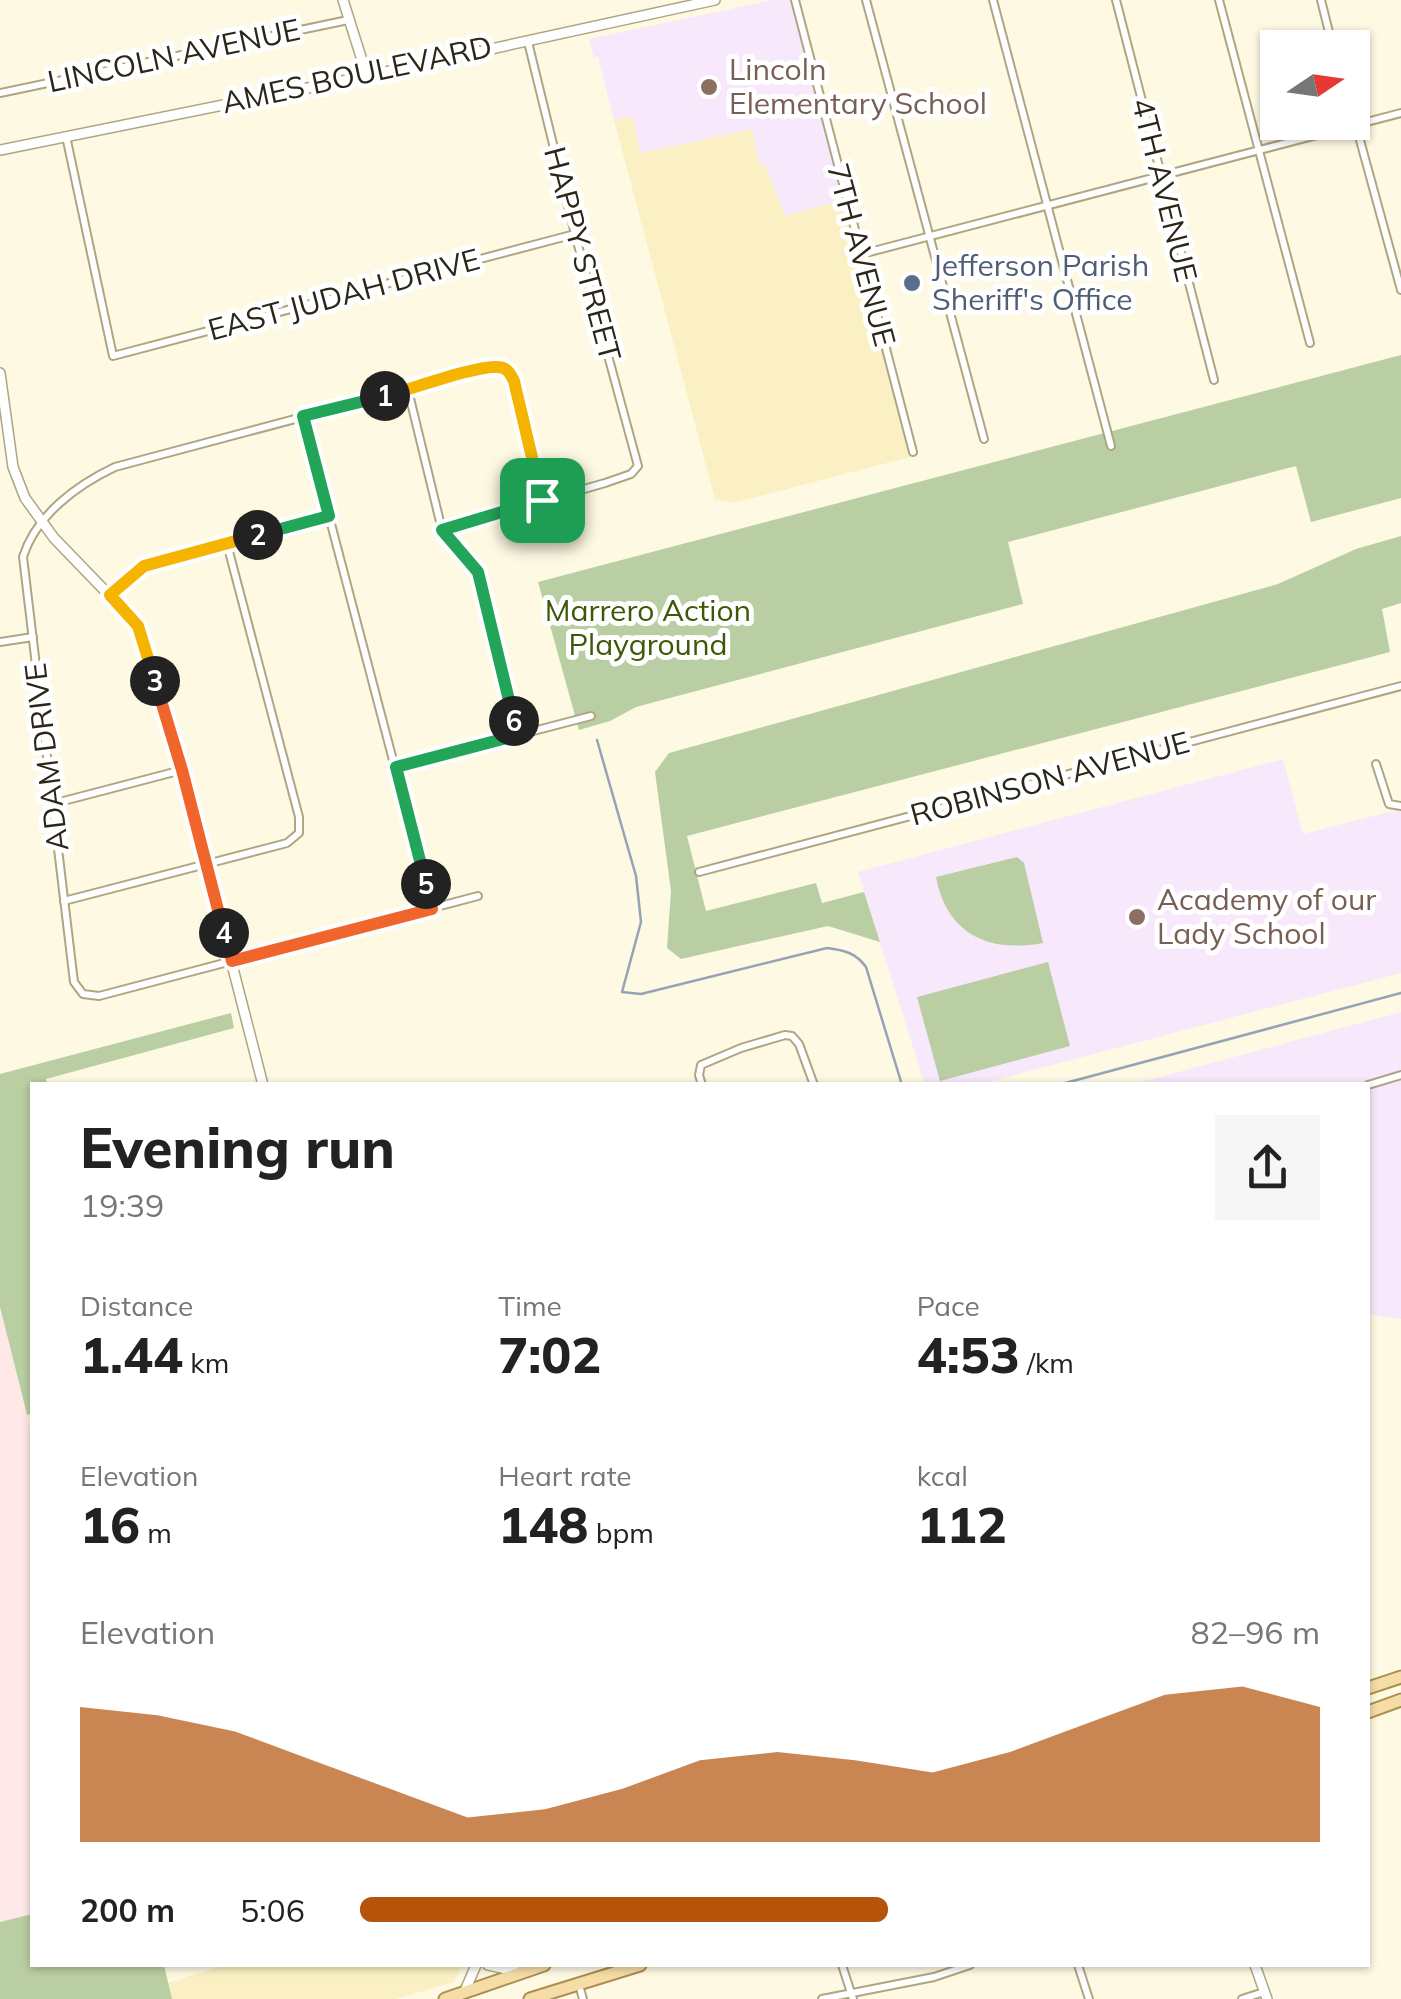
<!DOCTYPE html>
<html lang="en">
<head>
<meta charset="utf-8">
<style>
  :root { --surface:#fff; --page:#f6f6f6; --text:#222; --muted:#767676; --accent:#b45309 }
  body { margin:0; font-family:Mulish,sans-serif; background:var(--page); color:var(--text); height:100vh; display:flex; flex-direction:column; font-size:38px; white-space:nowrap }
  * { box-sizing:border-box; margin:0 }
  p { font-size:32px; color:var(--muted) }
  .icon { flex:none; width:55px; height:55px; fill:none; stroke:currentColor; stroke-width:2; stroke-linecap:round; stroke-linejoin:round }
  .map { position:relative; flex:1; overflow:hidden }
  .panel { position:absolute; left:30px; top:1082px; width:1340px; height:885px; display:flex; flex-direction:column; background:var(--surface); border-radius:0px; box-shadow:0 2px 8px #0004 }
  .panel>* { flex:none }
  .needle { width:65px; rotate:77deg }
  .buttons { position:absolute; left:1260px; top:30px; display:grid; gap:20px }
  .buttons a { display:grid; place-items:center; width:110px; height:110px; border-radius:0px; background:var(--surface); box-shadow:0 2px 8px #0004; font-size:50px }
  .pin { position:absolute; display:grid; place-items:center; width:85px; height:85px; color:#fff; margin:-42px; border-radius:20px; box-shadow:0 5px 15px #0006 }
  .km { position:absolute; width:50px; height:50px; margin:-25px; border-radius:50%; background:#222; color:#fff; font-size:28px; line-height:50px; text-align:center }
  .round { display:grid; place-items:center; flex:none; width:105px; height:105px; border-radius:0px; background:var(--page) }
  .overview { display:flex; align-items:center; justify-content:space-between; height:170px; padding:0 50px }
  h1 { font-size:55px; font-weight:800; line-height:75px }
  .figures { display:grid; grid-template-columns:repeat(3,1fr); gap:15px; height:170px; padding:10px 50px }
  .figures div { display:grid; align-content:center }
  .figures b { font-size:50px; font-weight:800 }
  .figures small { font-size:28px; font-weight:400 }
  .figures p { font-size:28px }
  .chart { height:280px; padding:20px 50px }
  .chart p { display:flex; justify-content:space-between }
  .chart svg { width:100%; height:180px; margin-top:10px; fill:var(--accent); opacity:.7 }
  ul { padding:0 50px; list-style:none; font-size:32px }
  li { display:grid; grid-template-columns:160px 120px 1fr; align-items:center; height:75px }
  li i { height:25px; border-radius:12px; background:var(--accent) }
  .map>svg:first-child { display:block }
  .built { fill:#fbf0c3 }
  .industrial { fill:#fee8e8 }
  .education { fill:#f8e8fb }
  .green { fill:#b9cea2 }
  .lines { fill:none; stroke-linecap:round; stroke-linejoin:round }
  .stream { stroke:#96a3b4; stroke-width:2.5 }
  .minor-casing { stroke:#aea682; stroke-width:10 }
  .tertiary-casing { stroke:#aea682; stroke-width:12 }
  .primary-casing { stroke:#ab8e4f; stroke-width:15 }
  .minor { stroke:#fff; stroke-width:6 }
  .tertiary { stroke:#fff; stroke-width:9 }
  .primary { stroke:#f6dda7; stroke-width:11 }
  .split-1-casing { stroke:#fff; stroke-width:20 }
  .split-2-casing { stroke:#fff; stroke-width:20 }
  .split-3-casing { stroke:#fff; stroke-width:20 }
  .split-4-casing { stroke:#fff; stroke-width:20 }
  .split-5-casing { stroke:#fff; stroke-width:20 }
  .split-6-casing { stroke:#fff; stroke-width:20 }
  .split-7-casing { stroke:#fff; stroke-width:20 }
  .split-1 { stroke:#f5b400; stroke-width:12 }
  .split-2 { stroke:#22a559; stroke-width:12 }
  .split-3 { stroke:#f5b400; stroke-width:12 }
  .split-4 { stroke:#f0652b; stroke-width:12 }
  .split-5 { stroke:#f0652b; stroke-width:12 }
  .split-6 { stroke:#22a559; stroke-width:12 }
  .split-7 { stroke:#22a559; stroke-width:12 }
  .education-dot { fill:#8d6e63; stroke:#fff; stroke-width:4 }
  .service-dot { fill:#5c6f8a; stroke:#fff; stroke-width:4 }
  .labels { text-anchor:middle; stroke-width:10; stroke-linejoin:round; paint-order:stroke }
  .street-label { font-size:30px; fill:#2a2618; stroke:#fff }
  .education-label { font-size:30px; fill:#785e54; stroke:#fff; text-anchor:start }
  .service-label { font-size:30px; fill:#4e5e75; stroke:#fff; text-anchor:start }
  .park-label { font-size:30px; fill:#3c5907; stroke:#fff }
</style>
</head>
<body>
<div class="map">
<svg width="1401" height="1999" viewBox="0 0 1401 1999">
  <rect width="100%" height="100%" fill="#fef9e2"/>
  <g class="built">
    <polygon points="633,116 641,153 752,129 760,164 765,164 785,216 842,200 910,457 733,503 715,499 614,120"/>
    <polygon points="224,1965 462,1965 454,1982 396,1999 172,1999 168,1983"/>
  </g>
  <polygon class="industrial" points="0,1307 32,1438 32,1914 0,1922"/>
  <g class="education">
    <polygon points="772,0 790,0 842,200 785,216 765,164 760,165 752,129 640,153 633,116 614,120 598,57 594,58 589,39"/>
    <polygon points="1283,759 1303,834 1401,809 1401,973 976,1085 925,1085 858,872"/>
    <polygon points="1401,1012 1401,1319 1368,1314 1368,1085 1130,1085"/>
  </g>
  <g class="green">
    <polygon points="1401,355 1401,498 1311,522 1296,466 1008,542 1023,604 636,707 610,721 579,730 538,582"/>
    <polygon points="1401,536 1401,603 1382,609 1390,652 687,836 706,911 816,883 822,903 864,892 880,942 828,926 681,959 667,948 671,891 655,772 669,753 1278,584 1356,549"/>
    <path d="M1017,857l7,6 19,80c-54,10 -96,-8 -107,-66z"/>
    <polygon points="1048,962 1070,1046 940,1081 917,997"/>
    <polygon points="231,1013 234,1028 46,1079 47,1085 32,1085 32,1413 27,1415 0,1307 0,1074"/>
    <polygon points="32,1914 32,1965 164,1965 172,1999 0,1999 0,1922"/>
  </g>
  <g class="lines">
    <g class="stream">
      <path d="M597,740l39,136 5,46 -19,70 19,2 186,-46c17,2 29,5 39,19l36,118"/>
      <polyline points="1058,1085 1401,993"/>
    </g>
    <defs>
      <g id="minor">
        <polyline points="795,0 913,452"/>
        <polyline points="866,0 984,439"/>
        <polyline points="993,0 1111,446"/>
        <polyline points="1116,0 1214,380"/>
        <polyline points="1219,0 1310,343"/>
        <polyline points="1321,0 1333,48"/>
        <polyline points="0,93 348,20"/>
        <polyline points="1352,111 1401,290"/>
        <polyline points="66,136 113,356 575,234"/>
        <polyline points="862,254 1401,113"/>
        <polyline points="408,390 442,530 477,572 518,735"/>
        <polyline points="303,417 432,909"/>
        <polyline points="442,530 605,483 631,474 638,466 575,234 528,42"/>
        <polyline points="110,595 145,566 329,516"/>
        <polyline points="0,642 33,637"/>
        <polyline points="1376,764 1389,804 1401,806"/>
        <polyline points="395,767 591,716"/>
        <polyline points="52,804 182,770"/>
        <polyline points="699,872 1401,686"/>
        <path d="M478,896l-379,100 -16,-2 -9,-12 -51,-425c13,-42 54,-72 92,-90l379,-101 15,5 5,10 29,118"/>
        <polyline points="64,901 287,843 299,833 299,817 227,544"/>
        <polyline points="702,1085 699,1075 701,1065 741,1048 785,1035 792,1036 799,1044 814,1085"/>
        <polyline points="1368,1085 1401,1075"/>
        <polyline points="842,1965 853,1999"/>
        <polyline points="1078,1965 1089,1999"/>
        <polyline points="579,1985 583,1999"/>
        <polyline points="822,1999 934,1977 970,1965"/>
        <polyline points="1242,1999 1264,1992"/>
      </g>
      <g id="tertiary">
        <polyline points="343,0 367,76"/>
        <polyline points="0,150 367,76 715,0"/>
        <polyline points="0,373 13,467 25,498 54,538 138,625 182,770 263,1085"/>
        <polyline points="488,1965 519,1972"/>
        <polyline points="1255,1965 1267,1999"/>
        <polyline points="464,1993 476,1965"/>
      </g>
      <g id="primary">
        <polyline points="1368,1688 1401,1677"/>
        <polyline points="1368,1712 1401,1700"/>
        <polyline points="445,1999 544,1965"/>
        <polyline points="530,1999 640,1965"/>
      </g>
    </defs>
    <use href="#minor" class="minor-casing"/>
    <use href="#tertiary" class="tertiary-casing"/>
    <use href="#primary" class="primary-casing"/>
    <use href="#minor" class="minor"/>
    <use href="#tertiary" class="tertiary"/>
    <use href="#primary" class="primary"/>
  </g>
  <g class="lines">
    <defs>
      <path id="split-1" d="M385,396c24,-6 92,-31 112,-29 10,0 13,6 17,14l28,119"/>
      <polyline id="split-2" points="258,535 329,516 303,416 385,396"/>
      <polyline id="split-3" points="155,681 138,626 110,595 144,566 258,535"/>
      <polyline id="split-4" points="155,681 182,770 224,933"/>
      <polyline id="split-5" points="224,933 232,961 432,909 426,884"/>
      <polyline id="split-6" points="426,884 396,767 518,735 514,721"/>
      <polyline id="split-7" points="514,721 478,572 442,530 542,500"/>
    </defs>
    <use href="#split-1" class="split-1-casing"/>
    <use href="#split-2" class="split-2-casing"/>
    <use href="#split-3" class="split-3-casing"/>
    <use href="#split-4" class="split-4-casing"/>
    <use href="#split-5" class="split-5-casing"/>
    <use href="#split-6" class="split-6-casing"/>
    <use href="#split-7" class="split-7-casing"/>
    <use href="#split-1" class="split-1"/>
    <use href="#split-2" class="split-2"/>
    <use href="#split-3" class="split-3"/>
    <use href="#split-4" class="split-4"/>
    <use href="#split-5" class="split-5"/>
    <use href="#split-6" class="split-6"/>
    <use href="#split-7" class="split-7"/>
  </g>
  <g class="education-dot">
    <circle cx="709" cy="87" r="10"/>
    <circle cx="1137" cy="917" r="10"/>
  </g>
  <circle class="service-dot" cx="912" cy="283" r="10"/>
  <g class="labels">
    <g class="street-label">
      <text transform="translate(174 56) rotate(-12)" y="10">LINCOLN AVENUE</text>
      <text transform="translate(357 75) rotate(-12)" y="10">AMES BOULEVARD</text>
      <text transform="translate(1164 190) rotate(76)" y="10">4TH AVENUE</text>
      <text transform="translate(582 254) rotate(75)" y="10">HAPPY STREET</text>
      <text transform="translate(861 255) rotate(75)" y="10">7TH AVENUE</text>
      <text transform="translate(344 295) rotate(-15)" y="10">EAST JUDAH DRIVE</text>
      <text transform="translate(47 757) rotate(-97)" y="10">ADAM DRIVE</text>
      <text transform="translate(1050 779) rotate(-15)" y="10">ROBINSON AVENUE</text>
    </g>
    <g class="education-label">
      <text x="729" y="80">Lincoln<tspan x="729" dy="34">Elementary School</tspan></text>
      <text x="1157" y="910">Academy of our<tspan x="1157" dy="34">Lady School</tspan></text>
    </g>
    <g class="service-label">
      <text x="932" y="276">Jefferson Parish<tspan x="932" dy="34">Sheriff's Office</tspan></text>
    </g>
    <g class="park-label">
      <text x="648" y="621">Marrero Action<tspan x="648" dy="34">Playground</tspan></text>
    </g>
  </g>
</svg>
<div class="buttons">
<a><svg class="needle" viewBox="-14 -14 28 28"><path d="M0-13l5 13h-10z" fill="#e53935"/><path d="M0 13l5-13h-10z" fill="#767676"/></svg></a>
</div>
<div class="pin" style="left:542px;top:500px;background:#1e9e55"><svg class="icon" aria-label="arrive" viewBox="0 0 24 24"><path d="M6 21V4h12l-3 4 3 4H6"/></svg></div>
<b class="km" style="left:385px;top:396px">1</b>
<b class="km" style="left:258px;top:535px">2</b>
<b class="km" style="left:155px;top:681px">3</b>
<b class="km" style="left:224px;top:933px">4</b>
<b class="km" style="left:426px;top:884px">5</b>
<b class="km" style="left:514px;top:721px">6</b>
<section class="panel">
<div class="overview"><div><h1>Evening run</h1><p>19:39</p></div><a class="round"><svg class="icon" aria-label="share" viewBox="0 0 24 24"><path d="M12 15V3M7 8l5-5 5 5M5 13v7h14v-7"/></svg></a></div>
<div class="figures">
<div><p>Distance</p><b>1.44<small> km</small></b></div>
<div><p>Time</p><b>7:02</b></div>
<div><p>Pace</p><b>4:53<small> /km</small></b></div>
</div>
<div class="figures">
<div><p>Elevation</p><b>16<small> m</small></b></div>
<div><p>Heart rate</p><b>148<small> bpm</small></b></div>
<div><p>kcal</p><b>112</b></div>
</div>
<div class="chart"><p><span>Elevation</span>82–96 m</p>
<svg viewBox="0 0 160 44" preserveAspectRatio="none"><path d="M0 44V11L10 13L20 17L30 24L40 31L50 38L60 36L70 31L80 24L90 22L100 24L110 27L120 22L130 15L140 8L150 6L160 11V44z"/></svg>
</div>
<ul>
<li><b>200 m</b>5:06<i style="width:55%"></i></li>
</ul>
</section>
</div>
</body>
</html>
